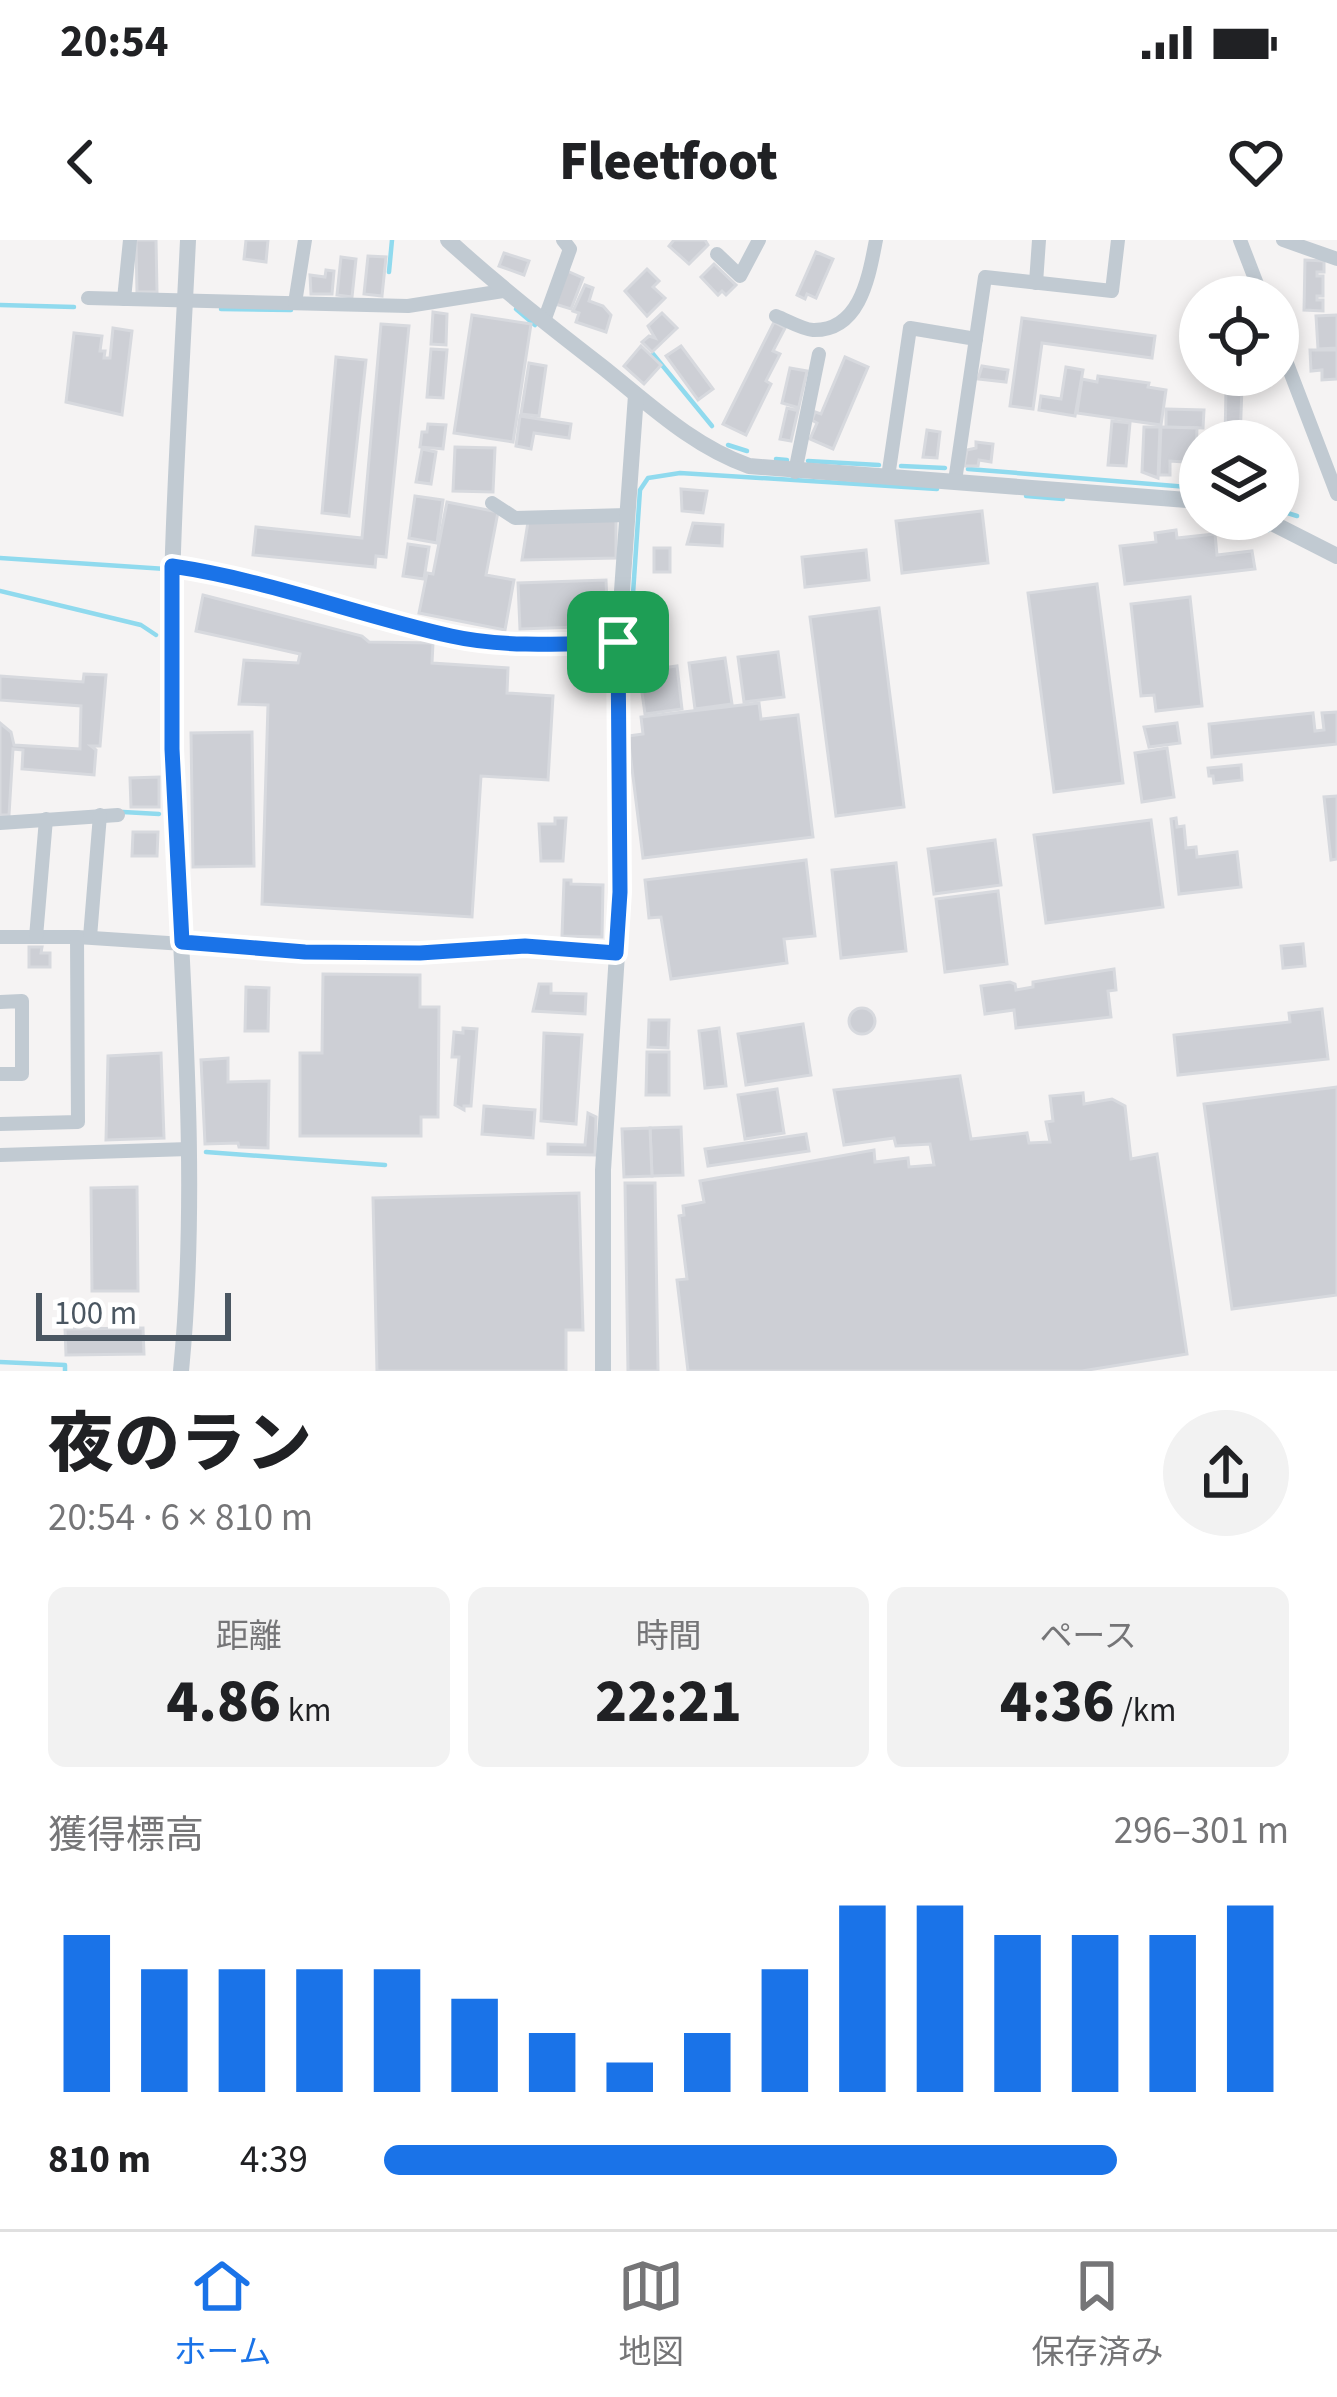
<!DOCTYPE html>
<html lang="ja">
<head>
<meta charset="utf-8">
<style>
  :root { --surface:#fff; --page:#f2f2f2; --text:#202124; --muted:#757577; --line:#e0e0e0; --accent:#1a73e8 }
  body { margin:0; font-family:"Source Sans 3","Noto Sans JP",sans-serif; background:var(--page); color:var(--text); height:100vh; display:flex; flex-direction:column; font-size:45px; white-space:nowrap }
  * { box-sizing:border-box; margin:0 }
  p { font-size:39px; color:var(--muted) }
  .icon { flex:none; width:66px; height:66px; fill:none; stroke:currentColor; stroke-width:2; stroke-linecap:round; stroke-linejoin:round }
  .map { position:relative; height:1131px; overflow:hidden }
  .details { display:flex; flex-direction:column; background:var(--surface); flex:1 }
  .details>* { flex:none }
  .tools { position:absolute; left:1179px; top:36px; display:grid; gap:24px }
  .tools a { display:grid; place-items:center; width:120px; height:120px; border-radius:50%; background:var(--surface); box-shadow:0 6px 18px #0003; font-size:60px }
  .scale { position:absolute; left:36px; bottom:30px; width:195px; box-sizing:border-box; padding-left:12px; border:6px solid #4a5661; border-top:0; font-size:33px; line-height:42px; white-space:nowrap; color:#4a5661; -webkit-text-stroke:9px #fff; paint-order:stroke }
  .pin { position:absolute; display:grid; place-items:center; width:102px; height:102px; color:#fff; margin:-51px; border-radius:24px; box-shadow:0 6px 18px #0006 }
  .round { display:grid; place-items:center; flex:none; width:126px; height:126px; border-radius:63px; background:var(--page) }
  .head { display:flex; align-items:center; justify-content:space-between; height:204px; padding:0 48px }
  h1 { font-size:66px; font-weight:800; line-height:90px }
  .metrics { display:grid; grid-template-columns:repeat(3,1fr); gap:18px; height:204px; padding:12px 48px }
  .metrics div { display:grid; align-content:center; border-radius:18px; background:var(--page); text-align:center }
  .metrics b { font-size:60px; font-weight:800 }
  .metrics small { font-size:33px; font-weight:400 }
  .metrics p { font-size:33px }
  .chart { height:336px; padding:24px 48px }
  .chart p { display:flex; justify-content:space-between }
  .chart svg { width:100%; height:216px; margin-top:12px; stroke:var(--accent); stroke-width:6 }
  ul { padding:0 48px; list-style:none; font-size:39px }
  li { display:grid; grid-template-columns:192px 144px 1fr; align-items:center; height:90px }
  li i { height:30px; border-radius:15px; background:var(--accent) }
  .status { display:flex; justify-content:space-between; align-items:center; height:84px; padding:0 60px; background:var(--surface); direction:ltr }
  .status svg { height:33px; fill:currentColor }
  header { display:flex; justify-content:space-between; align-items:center; height:156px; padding:0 48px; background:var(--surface); font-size:54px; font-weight:800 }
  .tab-bar { display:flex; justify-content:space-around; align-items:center; height:168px; border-top:3px solid var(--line); background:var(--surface); font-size:33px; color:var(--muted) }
  .tab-bar a { display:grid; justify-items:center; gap:6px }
  .tab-bar .active { color:var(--accent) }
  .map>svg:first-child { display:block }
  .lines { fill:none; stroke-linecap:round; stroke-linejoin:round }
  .stream { stroke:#90daee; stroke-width:4.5 }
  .building { fill:#cdcfd5; stroke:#d7d9de; stroke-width:3 }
  .minor { stroke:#c1cad2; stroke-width:14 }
  .tertiary { stroke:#c1cad2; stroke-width:16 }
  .route-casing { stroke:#fff; stroke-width:24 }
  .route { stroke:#1a73e8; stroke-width:15 }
</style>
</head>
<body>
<div class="status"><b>20:54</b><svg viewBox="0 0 49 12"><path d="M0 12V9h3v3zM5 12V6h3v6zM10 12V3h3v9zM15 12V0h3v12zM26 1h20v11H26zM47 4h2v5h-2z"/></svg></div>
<header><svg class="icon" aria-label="back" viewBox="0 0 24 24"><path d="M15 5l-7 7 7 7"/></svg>Fleetfoot<svg class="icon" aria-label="heart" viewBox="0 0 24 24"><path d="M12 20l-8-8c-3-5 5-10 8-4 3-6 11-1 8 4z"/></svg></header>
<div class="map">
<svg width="1337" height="1131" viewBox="0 0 1337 1131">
  <rect width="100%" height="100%" fill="#f5f3f3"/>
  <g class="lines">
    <g class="stream">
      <polyline points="389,32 392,0"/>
      <polyline points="0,65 74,67"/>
      <polyline points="221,69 291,70"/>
      <polyline points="516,69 535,85"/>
      <polyline points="653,114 712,186"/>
      <polyline points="728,205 747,211"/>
      <polyline points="776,219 787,220"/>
      <polyline points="808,221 879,225"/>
      <polyline points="901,226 945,228"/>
      <polyline points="968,229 1200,248"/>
      <polyline points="1026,256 1063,259"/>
      <polyline points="1278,270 1297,276"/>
      <polyline points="1237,279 1268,290"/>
      <polyline points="0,318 166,329"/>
      <polyline points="212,339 312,365"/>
      <polyline points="0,351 141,385 156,395"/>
      <polyline points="468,405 492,411 612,412"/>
      <polyline points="623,413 629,413 640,250 648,238 680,233 937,249"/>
      <polyline points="123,572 159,574"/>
      <polyline points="206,912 385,925"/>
      <polyline points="0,1122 65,1125 65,1131"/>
    </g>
  </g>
  <g class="building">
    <polygon points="136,0 156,0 157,52 137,52"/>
    <polygon points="246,0 268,0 266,22 244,19"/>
    <polygon points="674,0 705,0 708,5 689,24 669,6"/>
    <polygon points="816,12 833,19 816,58 807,54 805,59 797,55"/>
    <polygon points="504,13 529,21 524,35 499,26"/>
    <polygon points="368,16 386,17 382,56 364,54"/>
    <polygon points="341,17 356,19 352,57 337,55"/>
    <polygon points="1305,20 1324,21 1324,32 1317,32 1317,36 1323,36 1323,56 1317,56 1317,60 1323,60 1323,71 1304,70"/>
    <polygon points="714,24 736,45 726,55 722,51 718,55 701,37"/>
    <polygon points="647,29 659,41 653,47 665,58 647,76 625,51"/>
    <polygon points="326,30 334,31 332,54 311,54 310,35 325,37"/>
    <polygon points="565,30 583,38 571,69 555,64"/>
    <polygon points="585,45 593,48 589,61 603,66 611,75 606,92 576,82 579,73 573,71"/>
    <polygon points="433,72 447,74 446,105 431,104"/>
    <polygon points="662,73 677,88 652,112 642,102 649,96 655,98 648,86"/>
    <polygon points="472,75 531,84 513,202 454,193"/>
    <polygon points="1337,75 1337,108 1318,109 1316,76"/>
    <polygon points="1022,78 1155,96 1152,118 1042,103 1033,169 1010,166"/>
    <polygon points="774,82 785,88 773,111 780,114 766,141 771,144 746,195 723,184"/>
    <polygon points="381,84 409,86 386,317 376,316 375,327 253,315 256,287 362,298"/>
    <polygon points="113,88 132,91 122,175 66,162 74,93 102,96 100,111 105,111 104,118 110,118"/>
    <polygon points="641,106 661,125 644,144 624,126"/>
    <polygon points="681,106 713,149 698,160 666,116"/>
    <polygon points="431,109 447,110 443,158 427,157"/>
    <polygon points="1310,110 1337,110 1337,139 1322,140 1322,130 1311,131"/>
    <polygon points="336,117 366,120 349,276 322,273"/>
    <polygon points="845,117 868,127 833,209 810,199 817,183 812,180 815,172 821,174"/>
    <polygon points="529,123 546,126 539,176 521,174"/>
    <polygon points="982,126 1008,130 1006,142 978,139"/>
    <polygon points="1066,127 1083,130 1075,176 1039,170 1041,156 1061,159"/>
    <polygon points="790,128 807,131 791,201 780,199 787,168 795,170 796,167 782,163"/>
    <polygon points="1098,136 1149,143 1148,147 1166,150 1161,185 1077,173 1082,139 1097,142"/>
    <polygon points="1242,147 1240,201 1225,201 1226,149"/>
    <polygon points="1166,169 1204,170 1203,188 1166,187"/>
    <polygon points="520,176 571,184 569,198 534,193 531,209 516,206"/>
    <polygon points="1112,181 1130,183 1126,226 1108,225"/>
    <polygon points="428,184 446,185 443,209 420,207 422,192 427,192"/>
    <polygon points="1144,187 1160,187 1158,238 1142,232"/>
    <polygon points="1161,187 1197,188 1195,242 1189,242 1190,235 1183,235 1184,222 1170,221 1170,235 1159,235"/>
    <polygon points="927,190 940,192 937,218 923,217"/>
    <polygon points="976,202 993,204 991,222 979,220 978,226 964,226 967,210 976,208"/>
    <polygon points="455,207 495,208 493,252 453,251"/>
    <polygon points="422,209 436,212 431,244 416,242"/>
    <polygon points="681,249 707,251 703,273 682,271"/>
    <polygon points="415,256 443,260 437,303 409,298"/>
    <polygon points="447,262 498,272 486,335 514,340 505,390 419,373 427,333 433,334"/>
    <polygon points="982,271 988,323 902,333 896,281"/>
    <polygon points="616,280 616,318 522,320 528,282"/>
    <polygon points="693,283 723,285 722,306 687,304"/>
    <polygon points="1176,290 1177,298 1215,294 1217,315 1252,311 1255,329 1125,344 1120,306 1156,302 1155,293"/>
    <polygon points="408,304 429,307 424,339 403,336"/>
    <rect x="654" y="308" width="16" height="24"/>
    <polygon points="866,310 869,340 805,347 802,317"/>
    <polygon points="606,340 608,386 520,389 518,343"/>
    <polygon points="1097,344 1123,543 1054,552 1028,353"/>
    <polygon points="203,355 362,396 369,402 433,403 432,423 508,428 507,453 553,456 548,540 481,536 472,677 262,664 268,465 239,464 244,420 298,423 300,414 196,391"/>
    <polygon points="1190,357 1202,466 1156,471 1154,455 1141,456 1131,364"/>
    <polygon points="879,368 904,567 836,576 810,377"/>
    <polygon points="778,412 784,457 744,462 738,417"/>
    <polygon points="725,418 732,464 695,469 689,423"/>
    <polygon points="677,426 682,469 645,474 639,431"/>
    <polygon points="84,434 106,435 100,506 91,506 96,510 94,535 22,529 23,510 13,509 9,575 0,575 0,483 11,492 14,505 80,509 81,466 0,460 0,436 83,442"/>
    <polygon points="759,463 761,479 798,475 813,597 643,618 628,496 643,494 641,477"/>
    <polygon points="1337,472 1337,504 1212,517 1209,484 1313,473 1315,491 1324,490 1322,473"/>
    <polygon points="1177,483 1180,503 1149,507 1144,487"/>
    <polygon points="252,492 254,626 193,627 191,493"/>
    <polygon points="1167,508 1174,557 1142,562 1135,513"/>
    <polygon points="1241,525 1242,540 1214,543 1213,536 1209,536 1208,528"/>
    <polygon points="159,537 159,567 131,567 130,538"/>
    <polygon points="1337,556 1337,619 1331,620 1324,557"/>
    <polygon points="555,578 566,578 563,621 541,621 539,584 555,584"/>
    <polygon points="1176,578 1177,587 1184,586 1186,608 1196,607 1197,617 1237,612 1241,647 1179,654 1171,579"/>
    <polygon points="1151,580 1163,667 1046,683 1034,595"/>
    <polygon points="133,592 158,592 157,616 132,616"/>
    <polygon points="995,600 1001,645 934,654 928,609"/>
    <polygon points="806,620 815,696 784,699 787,723 671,739 661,677 649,678 645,640"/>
    <polygon points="896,623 906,711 841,718 832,630"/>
    <polygon points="564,640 571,640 571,644 603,645 602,697 562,696"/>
    <polygon points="998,651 1007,724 945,732 936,659"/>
    <polygon points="1303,704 1305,726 1283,728 1281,706"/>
    <polygon points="29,707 42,707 41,713 50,713 50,727 29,727"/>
    <polygon points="1114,729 1116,750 1108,751 1111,777 1016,788 1014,770 985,774 981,746 1010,742 1015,744 1016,750 1033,747 1033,742"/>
    <polygon points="323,734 420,735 420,767 439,767 438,877 421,877 421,896 300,896 300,813 322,813"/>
    <polygon points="539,744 551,744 551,753 586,754 585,774 533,771"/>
    <polygon points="246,747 269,748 268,791 245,791"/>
    <circle cx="862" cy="781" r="13"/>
    <polygon points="1322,769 1328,819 1178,835 1174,795 1290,782 1289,773"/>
    <polygon points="649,780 669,780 668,808 648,807"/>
    <polygon points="803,784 811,835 746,845 738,794"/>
    <polygon points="463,788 477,789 471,866 464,866 464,870 455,865 459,817 452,817 454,792 463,793"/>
    <polygon points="719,788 726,846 705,848 699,791"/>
    <polygon points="544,793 582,795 576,884 541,881"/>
    <polygon points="647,812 669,812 669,855 646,855"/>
    <polygon points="161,813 164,898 106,900 108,816"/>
    <polygon points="228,818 228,842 269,841 268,908 239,907 238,903 205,904 201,820"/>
    <polygon points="960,836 971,899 1027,893 1029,903 1050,902 1046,882 1053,881 1050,856 1083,853 1084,864 1112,859 1125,866 1131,919 1157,914 1187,1114 1082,1131 688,1131 677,1040 687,1039 679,976 684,975 683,966 704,962 700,941 874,910 875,922 908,918 909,927 934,925 930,904 896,906 894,898 844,905 834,850"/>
    <polygon points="1337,847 1337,1055 1232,1069 1204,864"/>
    <polygon points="777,849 784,893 745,899 738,855"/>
    <polygon points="484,866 535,870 533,898 482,894"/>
    <polygon points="588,873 596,877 595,915 548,914 548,904 585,905"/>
    <polygon points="681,887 683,935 652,936 650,888"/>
    <polygon points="650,888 652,936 624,937 622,889"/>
    <polygon points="806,894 809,911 708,926 705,909"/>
    <polygon points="625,943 655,943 658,1131 628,1131"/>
    <polygon points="137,947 138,1051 92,1051 91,948"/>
    <polygon points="579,953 583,1090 566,1090 566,1131 377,1131 373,958"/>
    <polygon points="143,1088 144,1114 66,1115 65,1089"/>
  </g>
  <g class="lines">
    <g class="minor">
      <polyline points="1240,0 1262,57"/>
      <polyline points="1283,0 1337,19"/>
      <polyline points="717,14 740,36 759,0"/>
      <polyline points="1036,43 1039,0"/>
      <polyline points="88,58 408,66 503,51"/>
      <polyline points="124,59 130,0"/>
      <polyline points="295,63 305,0"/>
      <path d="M776,76c11,4 25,13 37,14 48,1 56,-55 63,-90"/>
      <polyline points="544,81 570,9 563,0"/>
      <polyline points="1278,100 1337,254"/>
      <polyline points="795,232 819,114"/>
      <polyline points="888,237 910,88 976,99"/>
      <polyline points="955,241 985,37 1112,51 1118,0"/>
      <polyline points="492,263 515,278 627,275"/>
      <path d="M173,325c95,15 184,50 279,71 53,12 112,8 166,6"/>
      <polyline points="0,583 118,575"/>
      <polyline points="0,697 77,697 305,712 420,713 525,706 617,713"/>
      <polyline points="36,697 46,579"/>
      <polyline points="90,697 100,575"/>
      <polyline points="0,762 22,761 22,834 0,834"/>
      <polyline points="0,884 78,882 77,697"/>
      <polyline points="0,915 189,909"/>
    </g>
    <g class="tertiary">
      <path d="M448,0c50,46 103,87 157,129 46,37 88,77 144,97l451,35"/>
      <polyline points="1264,279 1337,316"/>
      <path d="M181,1131c20,-206 -2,-413 -9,-620 -5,-170 8,-341 16,-511"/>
      <polyline points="603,1131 603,930 621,652 616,435 636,155"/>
    </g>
  </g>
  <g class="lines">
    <defs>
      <path id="route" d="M172,326c96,14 185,49 279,70 54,12 113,8 167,6l2,250 -4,61 -91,-7 -105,7 -115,-1 -123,-10 -10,-193z"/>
    </defs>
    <use href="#route" class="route-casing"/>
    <use href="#route" class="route"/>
  </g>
</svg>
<div class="tools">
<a><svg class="icon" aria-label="locate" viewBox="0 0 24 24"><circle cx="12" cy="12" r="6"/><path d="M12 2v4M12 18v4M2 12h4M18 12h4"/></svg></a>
<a><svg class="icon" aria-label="layers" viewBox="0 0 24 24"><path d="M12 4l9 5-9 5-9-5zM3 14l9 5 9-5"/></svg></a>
</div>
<div class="scale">100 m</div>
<div class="pin" style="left:618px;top:402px;background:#1e9e55"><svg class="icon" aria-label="arrive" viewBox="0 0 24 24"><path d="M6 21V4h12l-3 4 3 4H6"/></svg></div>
</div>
<section class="details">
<div class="head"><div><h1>夜のラン</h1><p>20:54 · 6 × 810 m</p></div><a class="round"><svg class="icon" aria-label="share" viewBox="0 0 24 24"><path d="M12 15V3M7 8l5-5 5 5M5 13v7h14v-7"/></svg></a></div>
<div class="metrics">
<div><p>距離</p><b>4.86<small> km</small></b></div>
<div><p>時間</p><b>22:21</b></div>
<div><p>ペース</p><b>4:36<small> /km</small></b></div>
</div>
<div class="chart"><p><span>獲得標高</span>296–301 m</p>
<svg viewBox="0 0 160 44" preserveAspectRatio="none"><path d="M5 44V12M15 44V19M25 44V19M35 44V19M45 44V19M55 44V25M65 44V32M75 44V38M85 44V32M95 44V19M105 44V6M115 44V6M125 44V12M135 44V12M145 44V12M155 44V6"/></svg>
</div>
<ul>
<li><b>810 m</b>4:39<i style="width:81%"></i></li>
</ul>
</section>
<nav class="tab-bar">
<a class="active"><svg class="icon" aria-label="home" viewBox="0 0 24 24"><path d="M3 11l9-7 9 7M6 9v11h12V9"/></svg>ホーム</a>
<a><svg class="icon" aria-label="map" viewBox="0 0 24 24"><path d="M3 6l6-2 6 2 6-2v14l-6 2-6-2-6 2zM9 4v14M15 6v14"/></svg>地図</a>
<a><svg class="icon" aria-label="saved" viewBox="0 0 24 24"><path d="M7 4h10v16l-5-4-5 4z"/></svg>保存済み</a>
</nav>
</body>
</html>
